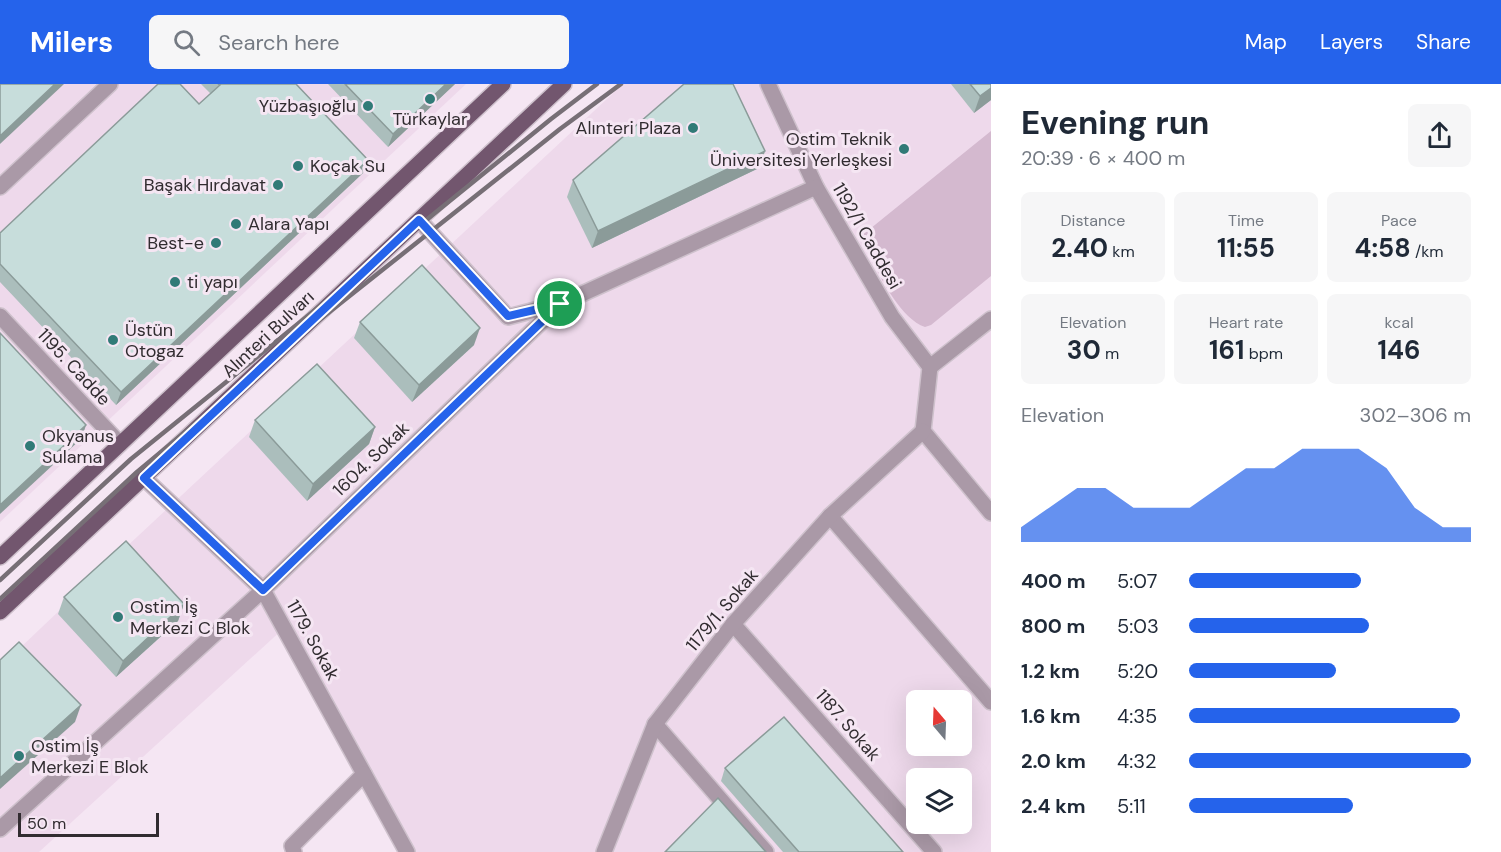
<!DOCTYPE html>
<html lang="en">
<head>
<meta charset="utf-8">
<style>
  :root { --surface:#fff; --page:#f6f6f7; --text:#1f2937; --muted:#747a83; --accent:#2563eb }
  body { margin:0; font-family:"DM Sans",sans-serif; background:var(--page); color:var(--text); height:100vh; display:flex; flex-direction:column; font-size:22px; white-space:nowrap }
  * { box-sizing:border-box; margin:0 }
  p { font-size:20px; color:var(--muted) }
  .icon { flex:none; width:33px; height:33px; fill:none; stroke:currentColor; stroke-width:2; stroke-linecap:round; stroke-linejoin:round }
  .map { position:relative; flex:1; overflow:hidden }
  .side { display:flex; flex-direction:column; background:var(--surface); width:510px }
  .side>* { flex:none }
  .needle { width:39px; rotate:341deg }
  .tools { position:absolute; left:906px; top:606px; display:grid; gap:12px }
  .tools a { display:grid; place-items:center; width:66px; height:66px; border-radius:9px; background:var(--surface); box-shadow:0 6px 24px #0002; font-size:30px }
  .scale { position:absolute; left:18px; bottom:15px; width:141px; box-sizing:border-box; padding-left:6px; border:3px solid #312c30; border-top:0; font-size:16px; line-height:21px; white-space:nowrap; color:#312c30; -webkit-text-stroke:4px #f5e6f3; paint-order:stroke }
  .pin { position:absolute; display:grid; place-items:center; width:51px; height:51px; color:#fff; margin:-26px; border:3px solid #fff; border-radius:50%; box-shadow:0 2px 6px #0007 }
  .round { display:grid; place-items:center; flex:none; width:63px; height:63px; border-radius:9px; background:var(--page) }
  .head { display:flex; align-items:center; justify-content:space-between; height:102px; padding:0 30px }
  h1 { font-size:33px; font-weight:700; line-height:45px }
  .figures { display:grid; grid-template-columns:repeat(3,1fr); gap:9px; height:102px; padding:6px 30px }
  .figures div { display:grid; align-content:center; border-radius:9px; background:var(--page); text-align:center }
  .figures b { font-size:26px; font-weight:700 }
  .figures small { font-size:16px; font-weight:400 }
  .figures p { font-size:16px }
  .chart { height:168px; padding:12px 30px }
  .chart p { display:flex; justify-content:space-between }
  .chart svg { width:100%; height:108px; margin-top:6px; fill:var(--accent); opacity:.7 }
  ul { padding:0 30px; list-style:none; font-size:20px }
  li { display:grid; grid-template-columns:96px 72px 1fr; align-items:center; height:45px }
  li i { height:15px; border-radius:8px; background:var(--accent) }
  header { display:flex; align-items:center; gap:36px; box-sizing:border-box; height:84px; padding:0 30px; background:var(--accent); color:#fff }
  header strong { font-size:28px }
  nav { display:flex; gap:33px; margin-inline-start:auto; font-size:21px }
  .search { width:420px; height:54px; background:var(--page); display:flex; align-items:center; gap:15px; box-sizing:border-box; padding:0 21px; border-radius:9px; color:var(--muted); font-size:22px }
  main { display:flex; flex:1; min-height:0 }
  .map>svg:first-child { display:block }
  .built { fill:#eed9eb; fill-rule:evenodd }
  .green { fill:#d4b9cf }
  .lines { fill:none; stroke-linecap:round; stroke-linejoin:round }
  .minor-casing { stroke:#cec1cc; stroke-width:18 }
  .tertiary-casing { stroke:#cec1cc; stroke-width:18 }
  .primary-casing { stroke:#cec1cc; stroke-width:18 }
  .minor { stroke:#aa99a7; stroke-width:15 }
  .tertiary { stroke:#aa99a7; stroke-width:15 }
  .primary { stroke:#72566e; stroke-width:15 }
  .rail { stroke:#776f76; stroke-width:4.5 }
  .wall { fill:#abbebc }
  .shaded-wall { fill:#8b9b99 }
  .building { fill:#c7dddb; stroke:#8b9b99; stroke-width:1.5 }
  .route-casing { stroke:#fff; stroke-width:12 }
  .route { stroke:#2563eb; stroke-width:8 }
  .poi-dot { fill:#317a77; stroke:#f5e6f3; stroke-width:2 }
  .labels { text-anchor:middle; stroke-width:6; stroke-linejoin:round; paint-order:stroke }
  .poi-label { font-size:18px; fill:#312c30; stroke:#f5e6f3; text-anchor:start }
  .street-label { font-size:18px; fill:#312c30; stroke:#f5e6f3 }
</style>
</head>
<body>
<header>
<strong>Milers</strong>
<div class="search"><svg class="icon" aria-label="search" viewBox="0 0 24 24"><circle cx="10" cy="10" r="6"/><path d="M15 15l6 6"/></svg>Search here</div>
<nav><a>Map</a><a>Layers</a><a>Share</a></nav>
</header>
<main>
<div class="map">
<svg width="991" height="768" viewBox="0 0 991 768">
  <rect width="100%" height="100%" fill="#f5e6f3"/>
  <g class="built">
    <polygon points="0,0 466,0 0,438"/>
    <path d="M623,0h368v768h-584l-123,-224 -245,224h-39v-185l123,-117zM916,616h46v46h-46zM916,694h46v46h-46z"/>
  </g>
  <path class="green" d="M991,47v145l-60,49 -6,2c-29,-10 -51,-64 -65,-90z"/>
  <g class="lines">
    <defs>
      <g id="minor">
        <polyline points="768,0 816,103 892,233 930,283 923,347 991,429"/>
        <polyline points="0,103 110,0"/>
        <polyline points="0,232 120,360"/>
        <polyline points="144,394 263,506 407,768"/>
        <polyline points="830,432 991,618"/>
        <polyline points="733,540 934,768"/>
        <polyline points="655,640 766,768"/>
        <polyline points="294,768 292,762 364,690"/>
        <polyline points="604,768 655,640 733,540 830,432 923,347"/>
      </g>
      <g id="tertiary">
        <polyline points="419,136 508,233 558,220"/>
        <polyline points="930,283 991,235"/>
        <polyline points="0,745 263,506 560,220 816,103"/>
      </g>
      <g id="primary">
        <polyline points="0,473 503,0"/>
        <polyline points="0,528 564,0"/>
      </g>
    </defs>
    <use href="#minor" class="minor-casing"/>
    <use href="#tertiary" class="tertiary-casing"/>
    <use href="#primary" class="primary-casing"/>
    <use href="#minor" class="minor"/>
    <use href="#tertiary" class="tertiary"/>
    <use href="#primary" class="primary"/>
    <g class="rail">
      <polyline points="0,496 131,375 551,35 597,0"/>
      <polyline points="0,515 137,388 313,241 560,45 621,0"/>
    </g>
  </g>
  <g class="wall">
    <polygon points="201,0 296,0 363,89 116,321 0,198 0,149 199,20 211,10"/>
    <polygon points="328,0 455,0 388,63"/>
    <polygon points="951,0 991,0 991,16 974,29"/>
    <polygon points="765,67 759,84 592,164 567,113 573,96"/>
    <polygon points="360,238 474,261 412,318 354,254"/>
    <polygon points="255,336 375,343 369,360 307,417 249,353"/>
    <polygon points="64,513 184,520 178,537 116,593 58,530"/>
    <polygon points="725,684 903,768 783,768 721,697"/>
  </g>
  <g class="shaded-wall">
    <polygon points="55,0 64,0 0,60 0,52"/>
    <polygon points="446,0 455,0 388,63 393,50"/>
    <polygon points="991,4 991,16 974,29 980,12"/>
    <polygon points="765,67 759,84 592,164 598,147"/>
    <polygon points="368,76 363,89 116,321 121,308"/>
    <polygon points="480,244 474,261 412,318 419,301"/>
    <polygon points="86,341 82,354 0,430 0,421"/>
    <polygon points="375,343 369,360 307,417 313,400"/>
    <polygon points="184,520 178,537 116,593 123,577"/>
    <polygon points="81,621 75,638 0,705 0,694"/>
  </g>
  <g class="building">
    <polygon points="0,0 55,0 0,52"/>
    <polygon points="158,0 180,0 199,20 220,1 218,0 296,0 368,76 121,308 0,180 0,149"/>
    <polygon points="345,0 446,0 393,50"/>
    <polygon points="684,0 733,0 765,67 598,147 573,96"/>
    <polygon points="970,0 991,0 991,4 980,12"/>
    <polygon points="422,181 480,244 419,301 360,238"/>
    <polygon points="0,249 86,341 0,421"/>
    <polygon points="317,280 375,343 313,400 255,336"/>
    <polygon points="126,457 184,520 123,577 64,513"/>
    <polygon points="19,558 81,621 0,694 0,576"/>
    <polygon points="784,633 903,768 799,768 725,684"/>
    <polygon points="718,714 766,768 665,768"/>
  </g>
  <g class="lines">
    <defs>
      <polygon id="route" points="419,136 508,232 560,220 263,506 144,394"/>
    </defs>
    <use href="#route" class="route-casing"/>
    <use href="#route" class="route"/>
  </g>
  <g class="poi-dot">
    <circle cx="430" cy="15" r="6"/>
    <circle cx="368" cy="22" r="6"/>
    <circle cx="693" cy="44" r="6"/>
    <circle cx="904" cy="65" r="6"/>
    <circle cx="298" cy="82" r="6"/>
    <circle cx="278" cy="101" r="6"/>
    <circle cx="236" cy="140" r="6"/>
    <circle cx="216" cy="159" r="6"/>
    <circle cx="175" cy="198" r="6"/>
    <circle cx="113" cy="256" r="6"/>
    <circle cx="30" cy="362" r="6"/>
    <circle cx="118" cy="533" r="6"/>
    <circle cx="19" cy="672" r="6"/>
  </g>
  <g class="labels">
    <g class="poi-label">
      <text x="356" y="28" text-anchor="end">Yüzbaşıoğlu</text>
      <text x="430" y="41" text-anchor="middle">Türkaylar</text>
      <text x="681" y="50" text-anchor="end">Alınteri Plaza</text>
      <text x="892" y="61" text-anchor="end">Ostim Teknik<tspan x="892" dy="21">Üniversitesi Yerleşkesi</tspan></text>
      <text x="310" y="88">Koçak Su</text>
      <text x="266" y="107" text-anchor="end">Başak Hırdavat</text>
      <text x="248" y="146">Alara Yapı</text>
      <text x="204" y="165" text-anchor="end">Best-e</text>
      <text x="187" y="204">ti yapı</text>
      <text x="125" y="252">Üstün<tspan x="125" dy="21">Otogaz</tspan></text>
      <text x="42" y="358">Okyanus<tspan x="42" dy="21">Sulama</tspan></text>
      <text x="130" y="529">Ostim İş<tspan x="130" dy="21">Merkezi C Blok</tspan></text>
      <text x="31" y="668">Ostim İş<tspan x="31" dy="21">Merkezi E Blok</tspan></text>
    </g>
    <g class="street-label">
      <text transform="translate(867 152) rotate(60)" y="6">1192/1 Caddesi</text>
      <text transform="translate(268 250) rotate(-43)" y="6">Alınteri Bulvarı</text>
      <text transform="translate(74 283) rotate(47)" y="6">1195. Cadde</text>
      <text transform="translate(371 375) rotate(-44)" y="6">1604. Sokak</text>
      <text transform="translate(722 526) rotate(-50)" y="6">1179/1. Sokak</text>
      <text transform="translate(313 556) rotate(61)" y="6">1179. Sokak</text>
      <text transform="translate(848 641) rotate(49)" y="6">1187. Sokak</text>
    </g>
  </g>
</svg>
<div class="tools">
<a><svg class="needle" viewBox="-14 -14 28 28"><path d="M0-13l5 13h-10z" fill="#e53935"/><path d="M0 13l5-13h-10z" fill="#747a83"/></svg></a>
<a><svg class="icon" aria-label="layers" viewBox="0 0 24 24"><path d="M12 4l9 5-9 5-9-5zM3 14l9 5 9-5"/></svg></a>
</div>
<div class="scale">50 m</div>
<div class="pin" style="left:560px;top:220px;background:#1e9e55"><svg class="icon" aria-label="arrive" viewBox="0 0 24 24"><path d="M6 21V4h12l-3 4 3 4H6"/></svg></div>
</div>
<section class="side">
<div class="head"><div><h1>Evening run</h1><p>20:39 · 6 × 400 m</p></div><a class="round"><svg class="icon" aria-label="share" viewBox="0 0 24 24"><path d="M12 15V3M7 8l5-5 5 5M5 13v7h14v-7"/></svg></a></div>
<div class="figures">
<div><p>Distance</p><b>2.40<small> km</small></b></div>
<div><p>Time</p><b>11:55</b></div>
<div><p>Pace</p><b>4:58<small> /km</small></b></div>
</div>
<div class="figures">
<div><p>Elevation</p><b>30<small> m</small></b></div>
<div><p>Heart rate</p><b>161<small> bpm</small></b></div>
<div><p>kcal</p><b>146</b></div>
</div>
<div class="chart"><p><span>Elevation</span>302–306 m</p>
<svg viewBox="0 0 160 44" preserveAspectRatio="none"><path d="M0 44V38L10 30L20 22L30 22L40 30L50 30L60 30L70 22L80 14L90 14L100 6L110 6L120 6L130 14L140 30L150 38L160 38V44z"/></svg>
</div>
<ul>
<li><b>400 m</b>5:07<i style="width:61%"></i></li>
<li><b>800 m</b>5:03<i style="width:64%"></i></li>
<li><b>1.2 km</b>5:20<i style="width:52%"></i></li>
<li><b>1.6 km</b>4:35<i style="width:96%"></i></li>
<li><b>2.0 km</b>4:32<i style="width:100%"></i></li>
<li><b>2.4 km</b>5:11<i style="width:58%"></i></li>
</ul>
</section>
</main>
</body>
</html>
